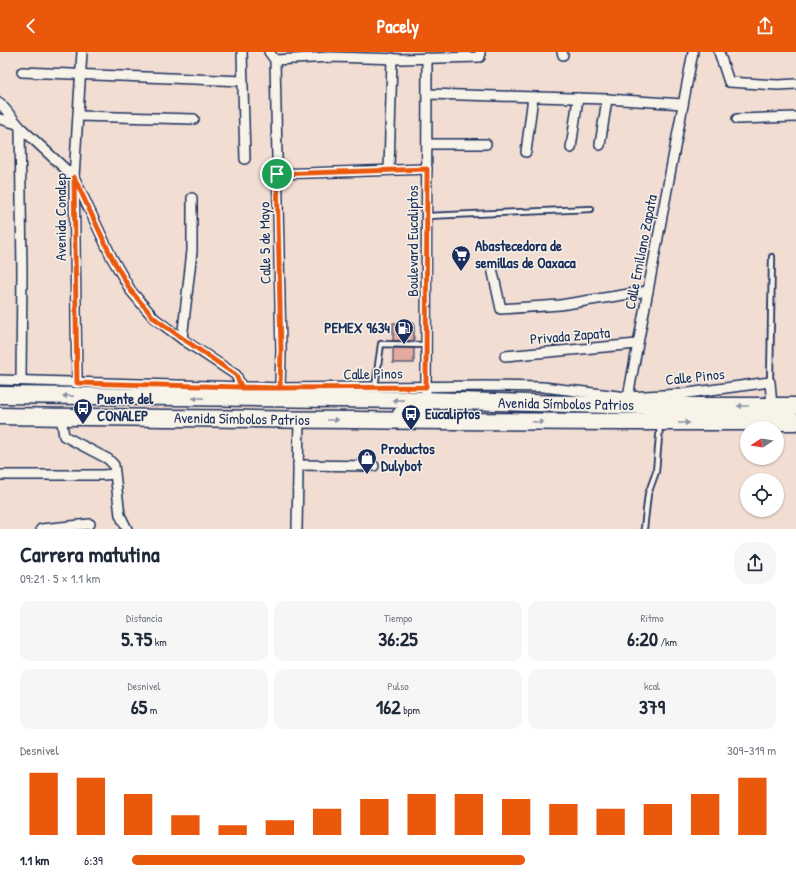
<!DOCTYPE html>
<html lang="es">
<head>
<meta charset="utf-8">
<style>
  :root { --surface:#fff; --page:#f6f6f7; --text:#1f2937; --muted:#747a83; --accent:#ea580c }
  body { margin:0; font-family:"Patrick Hand",sans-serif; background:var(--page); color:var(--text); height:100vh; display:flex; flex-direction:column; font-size:15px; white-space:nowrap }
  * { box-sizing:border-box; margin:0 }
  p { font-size:13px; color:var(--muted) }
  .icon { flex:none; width:22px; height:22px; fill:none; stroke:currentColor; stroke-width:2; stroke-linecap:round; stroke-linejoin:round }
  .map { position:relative; height:477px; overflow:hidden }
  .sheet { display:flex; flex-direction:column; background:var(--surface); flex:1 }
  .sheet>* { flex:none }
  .needle { width:26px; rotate:258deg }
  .controls { position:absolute; left:740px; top:369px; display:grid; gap:8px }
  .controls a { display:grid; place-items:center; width:44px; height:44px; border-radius:50%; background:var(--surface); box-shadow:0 1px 3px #0004; font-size:20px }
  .pin { position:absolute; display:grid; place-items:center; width:34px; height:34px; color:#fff; margin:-17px; border:2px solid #fff; border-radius:50%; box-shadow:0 1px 4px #0007 }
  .round { display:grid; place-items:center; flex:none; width:42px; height:42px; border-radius:16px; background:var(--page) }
  .summary { display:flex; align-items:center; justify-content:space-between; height:68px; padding:0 20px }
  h1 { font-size:22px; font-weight:700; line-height:30px }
  .figures { display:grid; grid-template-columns:repeat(3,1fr); gap:6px; height:68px; padding:4px 20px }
  .figures div { display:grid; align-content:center; border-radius:10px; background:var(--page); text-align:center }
  .figures b { font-size:20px; font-weight:700 }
  .figures small { font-size:11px; font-weight:400 }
  .figures p { font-size:11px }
  .chart { height:112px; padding:8px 20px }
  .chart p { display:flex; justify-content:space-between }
  .chart svg { width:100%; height:72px; margin-top:4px; stroke:var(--accent); stroke-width:6 }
  ul { padding:0 20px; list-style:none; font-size:13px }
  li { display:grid; grid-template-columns:64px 48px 1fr; align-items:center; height:30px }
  li i { height:10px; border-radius:5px; background:var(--accent) }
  header { display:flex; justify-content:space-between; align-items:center; height:52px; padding:0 20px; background:var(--accent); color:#fff; font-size:18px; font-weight:700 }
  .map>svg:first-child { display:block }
  .building { fill:#e4aa9e; stroke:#1b2f5e }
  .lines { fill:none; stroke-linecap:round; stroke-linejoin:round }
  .lane-casing { stroke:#1b2f5e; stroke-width:8 }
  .street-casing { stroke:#1b2f5e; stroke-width:12 }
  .primary-casing { stroke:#1b2f5e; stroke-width:17 }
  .highway-casing { stroke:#1b2f5e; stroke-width:19 }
  .lane { stroke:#f7f3e8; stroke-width:4.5 }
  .street { stroke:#f7f3e8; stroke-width:9 }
  .primary { stroke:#f7f3e8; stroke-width:14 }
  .highway { stroke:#f7f3e8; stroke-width:16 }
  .oneway { fill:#8991a3 }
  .route-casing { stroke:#fff; stroke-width:8 }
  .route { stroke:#ea580c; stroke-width:5 }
  .labels { text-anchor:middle; stroke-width:3; stroke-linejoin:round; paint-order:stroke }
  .street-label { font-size:15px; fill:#1b2f5e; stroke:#f7f3e8 }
  .poi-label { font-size:15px; font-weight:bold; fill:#1b2f5e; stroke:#f7f3e8; text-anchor:start }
</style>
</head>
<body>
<header><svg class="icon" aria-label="back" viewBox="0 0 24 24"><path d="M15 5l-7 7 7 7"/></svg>Pacely<svg class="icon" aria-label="share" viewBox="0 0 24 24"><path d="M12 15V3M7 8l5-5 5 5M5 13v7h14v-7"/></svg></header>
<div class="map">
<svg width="796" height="477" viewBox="0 0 796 477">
  <rect width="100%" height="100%" fill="#f1ddd2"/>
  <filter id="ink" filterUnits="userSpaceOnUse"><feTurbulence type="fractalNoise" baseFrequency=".025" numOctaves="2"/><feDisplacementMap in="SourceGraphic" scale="8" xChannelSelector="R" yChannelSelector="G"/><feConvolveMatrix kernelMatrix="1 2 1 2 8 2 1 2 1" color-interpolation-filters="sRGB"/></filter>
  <g filter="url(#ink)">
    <g class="building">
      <rect x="393" y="271" width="21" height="18"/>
      <rect x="393" y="296" width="21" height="15"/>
    </g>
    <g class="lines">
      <defs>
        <g id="lane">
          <polyline points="427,164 591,157"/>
          <polyline points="770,330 772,205"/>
          <polyline points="375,335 381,292 426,293"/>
          <polyline points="644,477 648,442 656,420 660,373"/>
        </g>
        <g id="street">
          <polyline points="242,0 245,107"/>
          <polyline points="269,0 275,8 281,298 280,336"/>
          <polyline points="562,0 563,3"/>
          <polyline points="719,0 729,30 778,33 796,32"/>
          <polyline points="275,8 331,5 400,7 480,5 480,0"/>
          <polyline points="22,20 243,29"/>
          <polyline points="427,42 607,47 683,52"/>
          <polyline points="0,51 20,75 74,125 112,206 131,239 154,266 182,287 236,323 242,336"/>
          <polyline points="78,64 194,67"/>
          <polyline points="0,67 17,72"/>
          <polyline points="737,67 796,65"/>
          <polyline points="20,75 22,220 21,328"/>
          <polyline points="427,92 486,92"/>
          <polyline points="600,93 607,47"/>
          <polyline points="571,96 578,46"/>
          <polyline points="526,100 533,45"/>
          <polyline points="389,118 392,6"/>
          <polyline points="277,122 427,117"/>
          <polyline points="492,216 501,257 560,253 648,239"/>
          <polyline points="182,287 192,199 192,146"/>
          <polyline points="505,304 637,292"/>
          <polyline points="0,328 280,336 487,334 543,335 627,345 681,342 770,330 772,354"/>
          <polyline points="77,331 74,125 82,0"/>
          <polyline points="426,341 427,6"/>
          <polyline points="627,350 693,0"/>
          <polyline points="61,365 64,384 108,407 114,413 120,463 127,477"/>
          <polyline points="298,413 374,414"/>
          <polyline points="0,423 103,423 115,422"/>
          <polyline points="41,477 90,472"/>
          <polyline points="297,477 299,368"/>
        </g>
        <path id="primary" d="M400,362c14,0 21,2 26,-14"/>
        <g id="highway">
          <polyline points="0,343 419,348 647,354 796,354"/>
          <path d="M0,364c265,3 531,7 796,6"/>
        </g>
      </defs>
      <use href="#lane" class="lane-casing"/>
      <use href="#street" class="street-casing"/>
      <use href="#primary" class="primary-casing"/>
      <use href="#highway" class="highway-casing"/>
      <use href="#lane" class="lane"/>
      <use href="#street" class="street"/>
      <use href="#primary" class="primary"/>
      <use href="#highway" class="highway"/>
    </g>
    <defs><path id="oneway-solid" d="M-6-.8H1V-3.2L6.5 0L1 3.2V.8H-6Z"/></defs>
    <g class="oneway">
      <use href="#oneway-solid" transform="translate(68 344) rotate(-179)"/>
      <use href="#oneway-solid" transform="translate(198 346) rotate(-179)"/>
      <use href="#oneway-solid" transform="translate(398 348) rotate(-179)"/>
      <use href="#oneway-solid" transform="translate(743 354) rotate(180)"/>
      <use href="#oneway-solid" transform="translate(333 368)"/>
      <use href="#oneway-solid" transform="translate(538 370) rotate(2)"/>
      <use href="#oneway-solid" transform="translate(684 371)"/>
    </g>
  </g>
  <g class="lines" filter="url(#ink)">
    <defs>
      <polyline id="route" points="277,122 281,298 280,336 242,336 236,323 182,286 154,266 131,239 112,206 74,125 77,331 280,336 426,335 427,117 277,122"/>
    </defs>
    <use href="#route" class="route-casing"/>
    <use href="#route" class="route"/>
  </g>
  <defs>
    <symbol id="supermarket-pin" viewBox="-11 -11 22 30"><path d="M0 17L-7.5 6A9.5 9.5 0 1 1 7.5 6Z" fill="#1b2f5e" stroke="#f7f3e8"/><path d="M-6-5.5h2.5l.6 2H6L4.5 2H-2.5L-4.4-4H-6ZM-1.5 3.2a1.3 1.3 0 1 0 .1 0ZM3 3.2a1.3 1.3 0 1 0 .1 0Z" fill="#fff"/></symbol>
    <symbol id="fuel-pin" viewBox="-11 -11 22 30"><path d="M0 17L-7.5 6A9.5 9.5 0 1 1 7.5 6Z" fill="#1b2f5e" stroke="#f7f3e8"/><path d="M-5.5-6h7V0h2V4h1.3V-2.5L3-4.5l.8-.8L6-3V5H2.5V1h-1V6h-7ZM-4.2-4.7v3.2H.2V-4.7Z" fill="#fff"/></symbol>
    <symbol id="bus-pin" viewBox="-11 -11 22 30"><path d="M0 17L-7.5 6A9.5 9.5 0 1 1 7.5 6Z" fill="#1b2f5e" stroke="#f7f3e8"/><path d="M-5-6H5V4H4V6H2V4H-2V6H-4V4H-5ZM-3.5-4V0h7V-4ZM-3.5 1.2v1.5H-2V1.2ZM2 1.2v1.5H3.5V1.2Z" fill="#fff"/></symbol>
    <symbol id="shop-pin" viewBox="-11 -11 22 30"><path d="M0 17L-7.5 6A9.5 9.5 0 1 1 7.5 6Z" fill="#1b2f5e" stroke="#f7f3e8"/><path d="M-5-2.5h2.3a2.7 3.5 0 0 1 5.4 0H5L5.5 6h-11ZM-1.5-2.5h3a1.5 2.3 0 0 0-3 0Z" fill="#fff"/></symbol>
  </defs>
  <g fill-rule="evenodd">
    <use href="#supermarket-pin" x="450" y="192" width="22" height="30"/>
    <use href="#fuel-pin" x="393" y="265" width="22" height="30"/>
    <use href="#bus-pin" x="72" y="345" width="22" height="30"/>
    <use href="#bus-pin" x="400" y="351" width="22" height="30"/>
    <use href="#shop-pin" x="356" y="395" width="22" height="30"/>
  </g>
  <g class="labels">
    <g class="street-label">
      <text transform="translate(61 165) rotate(-90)" y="5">Avenida Conalep</text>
      <text transform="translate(413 189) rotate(-90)" y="5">Boulevard Eucaliptos</text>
      <text transform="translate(265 191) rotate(-91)" y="5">Calle 5 de Mayo</text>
      <text transform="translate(641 200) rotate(-79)" y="5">Calle Emiliano Zapata</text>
      <text transform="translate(570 284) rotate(-5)" y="5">Privada Zapata</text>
      <text transform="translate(373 322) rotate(-1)" y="5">Calle Pinos</text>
      <text transform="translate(695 325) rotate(-6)" y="5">Calle Pinos</text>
      <text transform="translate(566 352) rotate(1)" y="5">Avenida Símbolos Patrios</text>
      <text transform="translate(242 367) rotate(1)" y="5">Avenida Símbolos Patrios</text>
    </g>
    <g class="poi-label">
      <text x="475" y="199">Abastecedora de<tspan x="475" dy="17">semillas de Oaxaca</tspan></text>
      <text x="390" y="281" text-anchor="end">PEMEX 9634</text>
      <text x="97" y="352">Puente del<tspan x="97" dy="17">CONALEP</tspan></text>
      <text x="425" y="367">Eucaliptos</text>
      <text x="381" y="402">Productos<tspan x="381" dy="17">Dulybot</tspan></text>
    </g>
  </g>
</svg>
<div class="controls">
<a><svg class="needle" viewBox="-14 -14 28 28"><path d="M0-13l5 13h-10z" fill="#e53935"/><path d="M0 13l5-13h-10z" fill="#747a83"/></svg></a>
<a><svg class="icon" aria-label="locate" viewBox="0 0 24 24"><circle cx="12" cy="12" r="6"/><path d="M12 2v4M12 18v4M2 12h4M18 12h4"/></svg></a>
</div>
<div class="pin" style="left:277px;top:122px;background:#1e9e55"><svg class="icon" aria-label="arrive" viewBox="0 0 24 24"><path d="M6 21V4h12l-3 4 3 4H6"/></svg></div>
</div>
<section class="sheet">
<div class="summary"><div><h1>Carrera matutina</h1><p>09:21 · 5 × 1.1 km</p></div><a class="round"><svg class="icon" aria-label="share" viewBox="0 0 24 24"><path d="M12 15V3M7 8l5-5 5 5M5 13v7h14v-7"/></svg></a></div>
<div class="figures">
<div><p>Distancia</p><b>5.75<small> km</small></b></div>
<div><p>Tiempo</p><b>36:25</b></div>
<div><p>Ritmo</p><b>6:20<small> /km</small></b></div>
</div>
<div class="figures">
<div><p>Desnivel</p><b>65<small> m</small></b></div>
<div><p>Pulso</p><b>162<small> bpm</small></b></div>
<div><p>kcal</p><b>379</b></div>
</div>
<div class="chart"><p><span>Desnivel</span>309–319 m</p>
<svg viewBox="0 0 160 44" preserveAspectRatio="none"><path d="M5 44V6M15 44V9M25 44V19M35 44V32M45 44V38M55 44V35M65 44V28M75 44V22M85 44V19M95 44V19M105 44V22M115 44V25M125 44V28M135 44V25M145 44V19M155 44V9"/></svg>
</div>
<ul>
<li><b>1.1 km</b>6:39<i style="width:61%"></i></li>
</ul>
</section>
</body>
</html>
